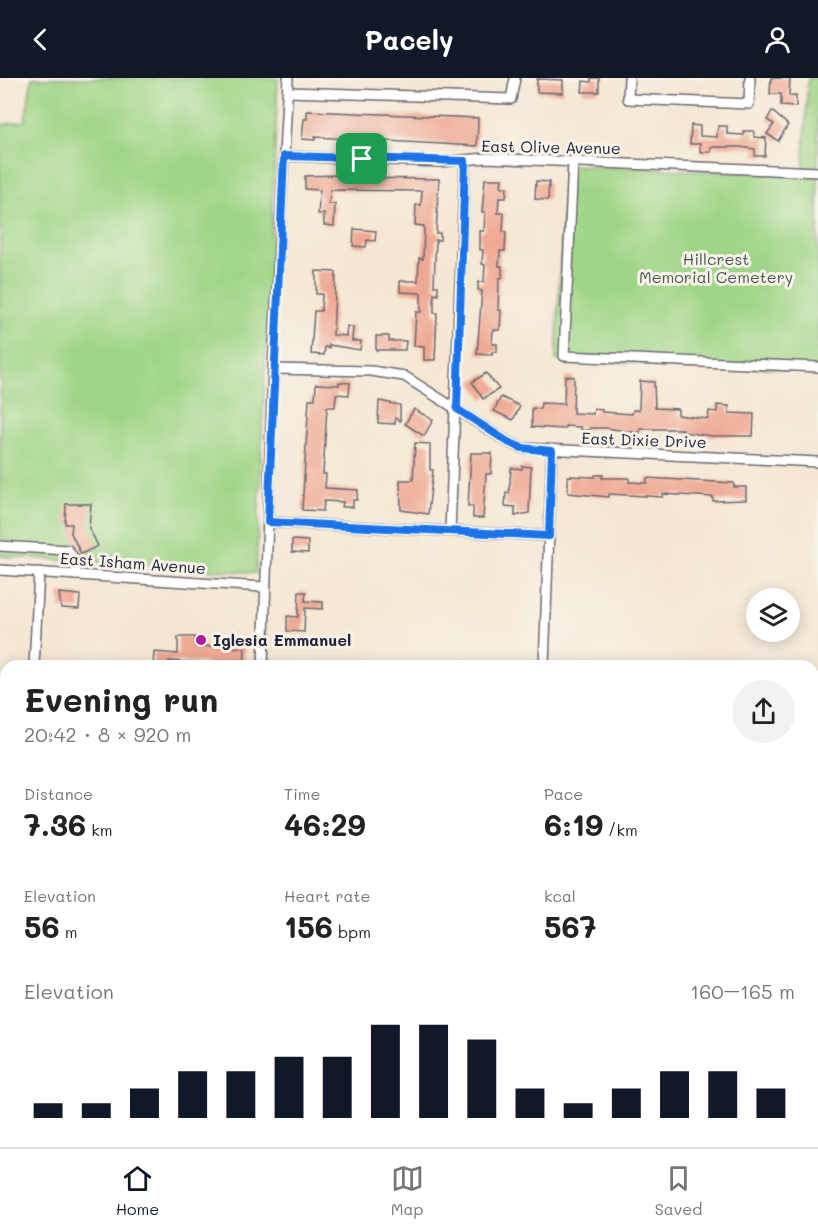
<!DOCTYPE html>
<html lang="en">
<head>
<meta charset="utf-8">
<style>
  :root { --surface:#fff; --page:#f2f2f2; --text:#222; --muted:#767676; --line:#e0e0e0; --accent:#111827 }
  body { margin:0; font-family:Mali,sans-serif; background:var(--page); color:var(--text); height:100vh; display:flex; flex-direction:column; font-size:22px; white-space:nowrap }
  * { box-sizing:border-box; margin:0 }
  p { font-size:20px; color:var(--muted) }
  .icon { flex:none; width:33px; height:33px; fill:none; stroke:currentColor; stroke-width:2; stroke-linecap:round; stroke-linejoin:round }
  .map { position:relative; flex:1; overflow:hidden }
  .sheet { position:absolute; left:0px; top:582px; width:819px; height:488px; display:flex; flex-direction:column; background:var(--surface); border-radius:18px 18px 0 0; box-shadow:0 3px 15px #0003 }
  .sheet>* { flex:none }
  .fabs { position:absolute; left:746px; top:510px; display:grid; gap:12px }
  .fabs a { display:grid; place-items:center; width:54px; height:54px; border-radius:50%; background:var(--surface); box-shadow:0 3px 15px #0003; font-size:30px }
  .pin { position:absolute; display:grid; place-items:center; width:51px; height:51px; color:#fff; margin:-26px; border-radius:12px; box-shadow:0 3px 9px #0006 }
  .round { display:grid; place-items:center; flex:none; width:63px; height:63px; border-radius:32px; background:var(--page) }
  .overview { display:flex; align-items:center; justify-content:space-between; height:102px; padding:0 24px }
  h1 { font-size:33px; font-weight:700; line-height:45px }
  .stats { display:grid; grid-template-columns:repeat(3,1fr); gap:9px; height:102px; padding:6px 24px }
  .stats div { display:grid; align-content:center }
  .stats b { font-size:30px; font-weight:700 }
  .stats small { font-size:16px; font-weight:400 }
  .stats p { font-size:16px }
  .chart { height:168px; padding:12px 24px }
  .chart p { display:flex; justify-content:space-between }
  .chart svg { width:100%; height:108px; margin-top:6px; stroke:var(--accent); stroke-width:6 }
  header { display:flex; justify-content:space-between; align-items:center; height:78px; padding:0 24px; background:var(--accent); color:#fff; font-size:27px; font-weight:700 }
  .dock { display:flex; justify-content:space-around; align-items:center; height:84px; border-top:2px solid var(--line); background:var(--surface); font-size:16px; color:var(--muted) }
  .dock a { display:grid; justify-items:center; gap:3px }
  .dock .active { color:var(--accent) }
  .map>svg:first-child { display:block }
  .green { fill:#9fd586; stroke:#607c60; stroke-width:1.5 }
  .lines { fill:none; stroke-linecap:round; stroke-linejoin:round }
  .stream { stroke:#5cc3da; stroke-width:3 }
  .building { fill:#efa893 }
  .minor-casing { stroke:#6c6770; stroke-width:12 }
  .minor { stroke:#fff; stroke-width:9 }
  .route-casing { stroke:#fff; stroke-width:12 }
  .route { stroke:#1a73e8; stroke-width:8 }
  .poi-dot { fill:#b5179e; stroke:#f7f3e8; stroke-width:2 }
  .labels { text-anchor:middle; stroke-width:6; stroke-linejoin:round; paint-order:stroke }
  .street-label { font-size:16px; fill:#22223b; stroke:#f7f3e8 }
  .park-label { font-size:16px; fill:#485852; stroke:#f7f3e8 }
  .poi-label { font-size:16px; font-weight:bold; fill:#22223b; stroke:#f7f3e8; text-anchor:start }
</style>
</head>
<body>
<header><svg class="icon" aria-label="back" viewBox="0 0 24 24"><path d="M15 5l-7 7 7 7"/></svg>Pacely<svg class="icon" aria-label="person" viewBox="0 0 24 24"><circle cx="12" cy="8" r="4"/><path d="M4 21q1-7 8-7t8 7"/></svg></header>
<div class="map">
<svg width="818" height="1069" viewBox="0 0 818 1069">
  <rect width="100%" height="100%" fill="#f7f3e8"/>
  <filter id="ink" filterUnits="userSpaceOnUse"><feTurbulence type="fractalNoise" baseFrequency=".0167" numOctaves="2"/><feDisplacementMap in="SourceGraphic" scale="12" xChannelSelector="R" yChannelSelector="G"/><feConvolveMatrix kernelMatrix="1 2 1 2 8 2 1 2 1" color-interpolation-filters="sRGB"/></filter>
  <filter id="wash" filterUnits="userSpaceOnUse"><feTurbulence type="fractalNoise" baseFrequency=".008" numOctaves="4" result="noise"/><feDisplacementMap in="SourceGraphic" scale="24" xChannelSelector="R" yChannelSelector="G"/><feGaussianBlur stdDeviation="1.35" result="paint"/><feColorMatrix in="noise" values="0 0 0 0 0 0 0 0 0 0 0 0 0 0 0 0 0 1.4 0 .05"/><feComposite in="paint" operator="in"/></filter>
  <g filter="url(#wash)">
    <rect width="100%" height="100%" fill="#f5e7d3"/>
    <g class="green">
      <polygon points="32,0 278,0 256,495 0,478 0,47 25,43"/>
      <polygon points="808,0 818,0 818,292 556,282 565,87 803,97"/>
      <polygon points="813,1033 818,1033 818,1069 775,1069 775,1064 813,1064"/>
    </g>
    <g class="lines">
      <g class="stream">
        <polyline points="0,883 6,884"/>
        <polyline points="542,1064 549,1069"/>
        <polyline points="697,1069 714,1064 742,1069"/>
      </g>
    </g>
    <g id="blocks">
      <g class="building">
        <polygon points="591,0 599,0 599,14 582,14 583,3 591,4"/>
        <polygon points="771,0 790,0 789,18 796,18 796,29 781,28 781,16 770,16"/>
        <polygon points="537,1 563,2 563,15 537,14"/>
        <polygon points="307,33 478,40 477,68 315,59 315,62 302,61 304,41 307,41"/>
        <polygon points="772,33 788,47 778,63 767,56 774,46 767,42"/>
        <polygon points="691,47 700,48 700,58 717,59 718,48 727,48 727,56 744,57 744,53 754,53 754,59 766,60 765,78 755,78 755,71 740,69 711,69 711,74 700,74 700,66 690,66"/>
        <polygon points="339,97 339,100 439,101 436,155 440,155 440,162 436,162 435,181 434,208 438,208 438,217 434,216 434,235 437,235 435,282 424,282 424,269 414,268 416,234 421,234 421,215 400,214 400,203 418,203 419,180 423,181 424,148 415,147 416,127 421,127 422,113 330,112 329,126 335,126 334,148 324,147 324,136 318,136 320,112 305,111 305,98"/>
        <polygon points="485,101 502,101 501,109 507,109 506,120 499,120 498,135 504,135 503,154 506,154 505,173 500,173 499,188 502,188 502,200 499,200 498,232 501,232 500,252 493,252 492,266 497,266 497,274 492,274 492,277 477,276 482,213 478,212 478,204 484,204 485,187 482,186 483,172 480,172 480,153 484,153 485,134 482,134"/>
        <polygon points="536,103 549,104 548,122 535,121"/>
        <polygon points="354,151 376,153 375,163 367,162 366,169 353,168"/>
        <polygon points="316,193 336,194 333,257 346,258 347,248 353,249 352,263 361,263 360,272 329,267 329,270 325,269 324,277 311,276 314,233 321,233 322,216 316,216"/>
        <polygon points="376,258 389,258 389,263 406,263 405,272 376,272"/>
        <polygon points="486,295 499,311 483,321 472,304"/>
        <polygon points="565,298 574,299 573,335 593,336 594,331 602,332 602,334 632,336 633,332 639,332 640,303 654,304 655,330 678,331 678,337 708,341 709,333 717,334 717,327 729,328 729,335 754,336 753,358 712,358 682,354 683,351 640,351 640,354 632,354 607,350 590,350 590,352 581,352 581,349 565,348 565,351 532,349 532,330 540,331 541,325 564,326"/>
        <polygon points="339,304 350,305 349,317 336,316 335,329 327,329 323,396 326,396 325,410 358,412 357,422 353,422 353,429 342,429 343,424 324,423 323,433 302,432 309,321 315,321 316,306 339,307"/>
        <polygon points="501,319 520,328 513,342 494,333"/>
        <polygon points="379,323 400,327 400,343 395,340 395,346 378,345"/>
        <polygon points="414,331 433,342 424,358 405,346"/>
        <polygon points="415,365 430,366 430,392 433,392 428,436 401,432 400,402 413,402"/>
        <polygon points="471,375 492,375 491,396 486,396 483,440 473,440 473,428 468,428"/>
        <polygon points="522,388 531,389 529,435 515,438 515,429 505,428 506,414 509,415 511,390 522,391"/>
        <polygon points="595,397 603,397 602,400 629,400 629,404 647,405 647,400 734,405 734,409 746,409 746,422 713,423 713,419 663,416 663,419 609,416 609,419 568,415 568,398 595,399"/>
        <polygon points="66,426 91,426 89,450 98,468 81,476 71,455 72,446 65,446"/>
        <polygon points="292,462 308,463 308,475 292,474"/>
        <polygon points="299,514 306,514 305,523 323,524 323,531 305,530 304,554 287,553 287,538 298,539"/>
        <polygon points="59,515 80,517 79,531 61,530"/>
        <polygon points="178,559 195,559 195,568 245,570 244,588 205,588 206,585 169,583 169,588 153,588 154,574 178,576"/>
      </g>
    </g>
  </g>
  <g filter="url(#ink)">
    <use href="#blocks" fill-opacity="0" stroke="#6c6770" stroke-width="1.5"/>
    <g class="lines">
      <defs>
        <g id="minor">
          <polyline points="629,0 628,21 749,26 750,0"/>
          <polyline points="288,14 511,21 515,0"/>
          <polyline points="284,78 440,84 486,80 818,94"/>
          <polyline points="573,83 564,278 818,289"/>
          <polyline points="273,291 371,293 404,298 508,364 522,370 818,384"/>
          <polyline points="268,444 549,458"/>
          <polyline points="450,453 465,83"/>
          <polyline points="0,468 68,472 76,484 76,497"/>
          <polyline points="0,492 264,509"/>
          <polyline points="34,588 39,494"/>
          <polyline points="263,588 273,291 288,0"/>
          <polyline points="544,588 552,373"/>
          <polyline points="0,738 6,738"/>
          <polyline points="813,792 818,792"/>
          <polyline points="0,980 6,981"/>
          <polyline points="397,1064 415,1069"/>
          <polyline points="244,1069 244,1064"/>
          <polyline points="574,1069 576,1064"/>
        </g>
      </defs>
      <use href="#minor" class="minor-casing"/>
      <use href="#minor" class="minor"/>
    </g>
  </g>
  <g class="lines" filter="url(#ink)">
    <defs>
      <polygon id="route" points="284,78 465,83 457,331 508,364 522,370 552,373 549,458 268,444"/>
    </defs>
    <use href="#route" class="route-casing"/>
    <use href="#route" class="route"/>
  </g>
  <circle class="poi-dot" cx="201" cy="562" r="6"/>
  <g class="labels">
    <g class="street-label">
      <text transform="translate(551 69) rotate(1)" y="6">East Olive Avenue</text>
      <text transform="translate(644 362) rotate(2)" y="6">East Dixie Drive</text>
      <text transform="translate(133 485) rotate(4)" y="6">East Isham Avenue</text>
    </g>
    <g class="park-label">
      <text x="716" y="187">Hillcrest<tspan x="716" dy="18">Memorial Cemetery</tspan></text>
    </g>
    <g class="poi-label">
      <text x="213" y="568">Iglesia Emmanuel</text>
    </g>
  </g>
</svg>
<div class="fabs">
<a><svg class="icon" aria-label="layers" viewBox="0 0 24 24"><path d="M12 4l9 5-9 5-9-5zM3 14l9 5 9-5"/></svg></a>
</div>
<div class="pin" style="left:362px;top:81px;background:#1e9e55"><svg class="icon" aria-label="arrive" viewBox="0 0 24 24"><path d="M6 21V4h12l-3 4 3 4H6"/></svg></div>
<section class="sheet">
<div class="overview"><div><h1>Evening run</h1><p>20:42 · 8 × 920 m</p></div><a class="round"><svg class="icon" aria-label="share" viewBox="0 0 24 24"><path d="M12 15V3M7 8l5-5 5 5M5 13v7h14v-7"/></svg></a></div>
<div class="stats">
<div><p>Distance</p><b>7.36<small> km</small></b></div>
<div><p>Time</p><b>46:29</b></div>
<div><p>Pace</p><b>6:19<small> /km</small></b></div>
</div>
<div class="stats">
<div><p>Elevation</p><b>56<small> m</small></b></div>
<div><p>Heart rate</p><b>156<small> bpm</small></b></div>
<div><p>kcal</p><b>567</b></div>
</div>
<div class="chart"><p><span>Elevation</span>160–165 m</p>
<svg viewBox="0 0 160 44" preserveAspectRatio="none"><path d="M5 44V38M15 44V38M25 44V32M35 44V25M45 44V25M55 44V19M65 44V19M75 44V6M85 44V6M95 44V12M105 44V32M115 44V38M125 44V32M135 44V25M145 44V25M155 44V32"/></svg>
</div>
</section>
</div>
<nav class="dock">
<a class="active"><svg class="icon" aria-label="home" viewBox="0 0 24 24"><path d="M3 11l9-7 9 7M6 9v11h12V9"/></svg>Home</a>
<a><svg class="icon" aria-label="map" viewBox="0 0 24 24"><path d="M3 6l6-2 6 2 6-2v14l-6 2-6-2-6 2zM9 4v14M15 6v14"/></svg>Map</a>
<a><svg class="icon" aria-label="saved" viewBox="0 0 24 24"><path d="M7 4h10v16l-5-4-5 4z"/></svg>Saved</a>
</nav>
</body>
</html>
